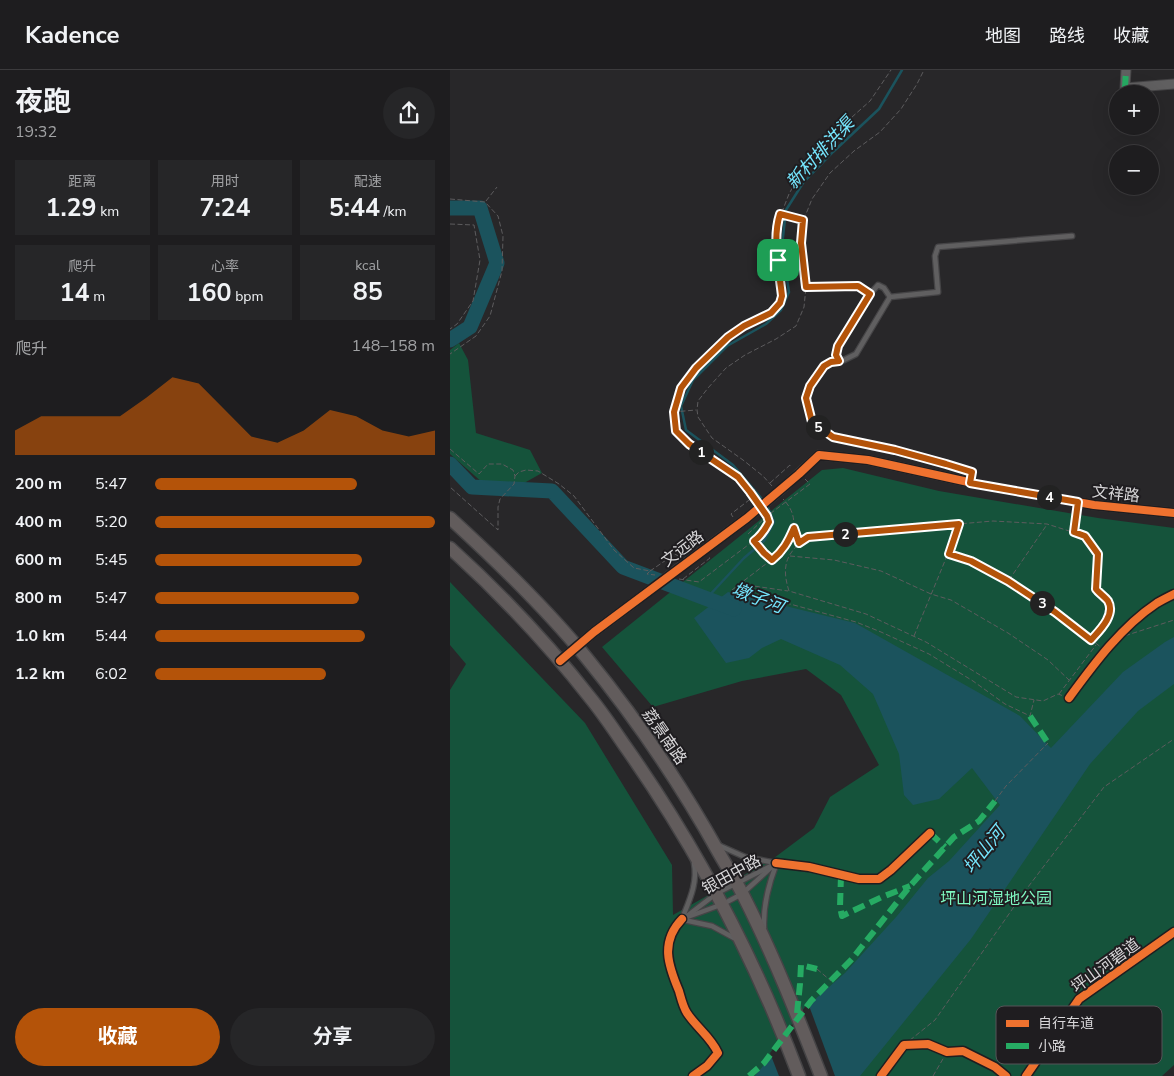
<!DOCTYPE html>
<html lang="zh">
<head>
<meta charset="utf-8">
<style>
  :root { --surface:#1e1d1f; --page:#262628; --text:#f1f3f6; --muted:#a1a2a4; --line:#3c3b3d; --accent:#b45309 }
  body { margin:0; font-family:"Nunito Sans","Noto Sans SC",sans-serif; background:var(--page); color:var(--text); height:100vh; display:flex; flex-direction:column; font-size:19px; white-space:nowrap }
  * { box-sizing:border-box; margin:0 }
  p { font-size:16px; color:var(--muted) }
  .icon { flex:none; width:28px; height:28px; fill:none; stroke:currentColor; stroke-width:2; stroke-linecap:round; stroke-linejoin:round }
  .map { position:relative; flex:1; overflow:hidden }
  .side { display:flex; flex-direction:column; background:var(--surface); width:450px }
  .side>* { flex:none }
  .buttons { position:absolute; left:659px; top:15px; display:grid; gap:10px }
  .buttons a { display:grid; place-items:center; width:50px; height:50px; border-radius:50%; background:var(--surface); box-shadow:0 5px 20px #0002,0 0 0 1px var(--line); font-size:25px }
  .pin { position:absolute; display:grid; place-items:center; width:42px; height:42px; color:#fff; margin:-21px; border-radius:10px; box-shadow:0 2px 8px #0006 }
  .km { position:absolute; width:25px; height:25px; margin:-12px; border-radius:50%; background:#222; color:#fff; font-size:14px; line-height:25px; text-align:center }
  .round { display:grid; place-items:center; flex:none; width:52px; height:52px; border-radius:26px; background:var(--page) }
  .summary { display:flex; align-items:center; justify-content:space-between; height:85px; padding:0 15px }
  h1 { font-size:28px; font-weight:700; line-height:38px }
  .metrics { display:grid; grid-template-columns:repeat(3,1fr); gap:8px; height:85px; padding:5px 15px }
  .metrics div { display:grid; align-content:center; border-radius:0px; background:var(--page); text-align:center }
  .metrics b { font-size:25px; font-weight:700 }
  .metrics small { font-size:14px; font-weight:400 }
  .metrics p { font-size:14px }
  .chart { height:140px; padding:10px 15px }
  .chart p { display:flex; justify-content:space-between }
  .chart svg { width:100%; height:90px; margin-top:5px; fill:var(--accent); opacity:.7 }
  .cta { display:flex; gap:10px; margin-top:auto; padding:10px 15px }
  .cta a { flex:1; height:58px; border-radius:30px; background:var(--accent); color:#fff; font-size:20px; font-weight:700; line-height:58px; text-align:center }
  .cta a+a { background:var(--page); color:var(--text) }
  ul { padding:0 15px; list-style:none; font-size:16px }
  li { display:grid; grid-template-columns:80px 60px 1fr; align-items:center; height:38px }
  li i { height:12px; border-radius:6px; background:var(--accent) }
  header { display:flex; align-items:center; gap:30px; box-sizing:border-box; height:70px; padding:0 25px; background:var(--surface); border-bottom:1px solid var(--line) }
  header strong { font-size:24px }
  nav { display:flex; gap:28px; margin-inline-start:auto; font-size:18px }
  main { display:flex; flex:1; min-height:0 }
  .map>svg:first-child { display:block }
  .green { fill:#15533b }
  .water { fill:#1b535d }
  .pier { fill:#282729 }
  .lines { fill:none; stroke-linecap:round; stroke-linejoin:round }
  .stream { stroke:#1b535d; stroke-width:2.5 }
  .river { stroke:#1b535d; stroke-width:15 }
  .service-casing { stroke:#454446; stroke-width:7 }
  .minor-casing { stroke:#454446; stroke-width:11 }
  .primary-casing { stroke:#454446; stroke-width:15 }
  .path { stroke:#5d5c5e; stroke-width:1; stroke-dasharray:5 2.5; stroke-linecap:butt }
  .service { stroke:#605f60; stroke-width:4.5 }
  .minor { stroke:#605f60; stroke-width:9 }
  .primary { stroke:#625c5c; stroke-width:12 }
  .minor-bridge-casing { stroke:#454446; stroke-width:11; stroke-linecap:butt }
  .minor-bridge { stroke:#605f60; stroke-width:9 }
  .quiet { stroke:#26ab63; stroke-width:6; stroke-dasharray:12 6; stroke-linecap:butt }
  .cycleway-casing { stroke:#1f1d20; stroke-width:11 }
  .cycleway { stroke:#ef722f; stroke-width:8 }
  .route-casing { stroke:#fff; stroke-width:10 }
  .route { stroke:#b45309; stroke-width:6 }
  .labels { text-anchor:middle; stroke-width:4; stroke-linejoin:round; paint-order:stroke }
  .street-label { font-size:16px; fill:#d8d7d9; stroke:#1f1d20 }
  .park-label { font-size:16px; fill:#7ff8c2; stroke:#1f1d20 }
  .water-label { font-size:18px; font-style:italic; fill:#75e6fe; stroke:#1f1d20 }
  .key { fill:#1f1d20; stroke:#565558; stroke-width:1 }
  .key-label { font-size:14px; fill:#d8d7d9 }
</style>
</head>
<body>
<header>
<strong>Kadence</strong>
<nav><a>地图</a><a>路线</a><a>收藏</a></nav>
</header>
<main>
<section class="side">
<div class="summary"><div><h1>夜跑</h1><p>19:32</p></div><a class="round"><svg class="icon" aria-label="share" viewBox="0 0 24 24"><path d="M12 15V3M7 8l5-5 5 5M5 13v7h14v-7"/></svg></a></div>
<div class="metrics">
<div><p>距离</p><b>1.29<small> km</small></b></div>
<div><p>用时</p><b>7:24</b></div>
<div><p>配速</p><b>5:44<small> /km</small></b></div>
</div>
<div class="metrics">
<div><p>爬升</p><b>14<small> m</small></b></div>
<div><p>心率</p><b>160<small> bpm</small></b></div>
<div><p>kcal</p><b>85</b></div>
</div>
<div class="chart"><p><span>爬升</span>148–158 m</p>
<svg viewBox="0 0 160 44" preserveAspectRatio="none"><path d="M0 44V32L10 25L20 25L30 25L40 25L50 16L60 6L70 9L80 22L90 35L100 38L110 32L120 22L130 25L140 32L150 35L160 32V44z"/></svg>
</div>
<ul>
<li><b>200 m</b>5:47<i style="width:72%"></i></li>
<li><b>400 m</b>5:20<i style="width:100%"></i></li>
<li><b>600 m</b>5:45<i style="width:74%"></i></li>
<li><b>800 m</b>5:47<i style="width:73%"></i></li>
<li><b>1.0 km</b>5:44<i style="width:75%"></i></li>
<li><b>1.2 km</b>6:02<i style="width:61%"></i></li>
</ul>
<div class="cta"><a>收藏</a><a>分享</a></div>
</section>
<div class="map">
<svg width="724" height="1006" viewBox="0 0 724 1006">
  <rect width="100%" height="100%" fill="#282729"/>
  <g class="green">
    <polygon points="9,273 18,290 26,363 80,380 92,403 67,417 33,413 0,384 0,280"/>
    <polygon points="393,398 489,421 648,448 724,458 724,995 712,1006 0,1006 0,620 16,594 0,575 0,512 135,653 222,795 223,845 324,788 364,758 380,727 429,695 391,625 356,599 292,611 203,637 152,577 372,400"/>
  </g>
  <polygon class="water" points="278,522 405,553 570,646 601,678 673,602 715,572 724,567 724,614 688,641 640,694 521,869 410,1006 305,1006 317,991 362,932 395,903 447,846 478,808 499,791 550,735 522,698 489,729 463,735 454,725 449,684 423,624 390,595 331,569 312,578 299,588 276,593 244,548"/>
  <polygon class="pier" points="358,933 385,1006 329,1006 320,983"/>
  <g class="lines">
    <polyline class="stream" points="256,529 294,488 314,471 324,452 317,435 283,395 236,360 231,336 243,310 277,276 316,254 331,240 339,222 332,176 336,140 353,113 383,82 429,39 452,0"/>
    <g class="river">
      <polyline points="0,138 30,138 47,193 20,257 0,270"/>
      <polyline points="0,394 22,417 102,421 173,497 284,539"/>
    </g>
    <defs>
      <g id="service">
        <polyline points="389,291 386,285 388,276 420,224 428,215 434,218 440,227"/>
        <polyline points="520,413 521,402 496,394 445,380 383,367 362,352 356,328 360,315 374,296 381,292 394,290 406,284 440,227 488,222 485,186 488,177 622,166"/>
        <polyline points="268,775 295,787 326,793"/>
        <polyline points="237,846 267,823 321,796"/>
        <polyline points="232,849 273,834 292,824 326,793"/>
        <path d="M232,849c7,-18 16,-36 12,-56"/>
        <polyline points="234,850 262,856 284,868"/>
        <path d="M314,858c-1,-23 4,-42 12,-63"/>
      </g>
      <g id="minor">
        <polyline points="676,0 675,18 724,14"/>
        <polyline points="334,417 369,385 418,390 532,415 644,435 724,443"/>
        <polyline points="225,501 297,448"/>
        <polyline points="110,591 144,562 183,533"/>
      </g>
      <g id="primary">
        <path d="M0,448c47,43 94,88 135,138 50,61 95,127 134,197 8,14 17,28 24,42 30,59 54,120 78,181"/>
        <path d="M0,478c51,46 99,97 142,152 12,15 22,30 33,46 72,102 130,213 174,330"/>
      </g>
    </defs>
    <use href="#service" class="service-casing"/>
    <use href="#minor" class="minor-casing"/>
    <use href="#primary" class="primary-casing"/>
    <g class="path">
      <polyline points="0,129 35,132 48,146 53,166 52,201 40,246 26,266 0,284"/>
      <polyline points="36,131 47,117"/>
      <polyline points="330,144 352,150"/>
      <polyline points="0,154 24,155 30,190 23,231 7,254 0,259"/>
      <polyline points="357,217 399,216 408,216 414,220"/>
      <polyline points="223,342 246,340"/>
      <polyline points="0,379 29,404 38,394 52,394 63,400 65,406 64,414 50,429 48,437 48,460 0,417"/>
      <polyline points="65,406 69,402 76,400 88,401 109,414 124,426 164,480 184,498 200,501 197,504 205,505"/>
      <polyline points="320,413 340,395 342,397"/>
      <polyline points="322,416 313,406 293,390 262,368 248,347 247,340 248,331 258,318 276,298 295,285 326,269 346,256 354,237 356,217 351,173 352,154 362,129 380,103 404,81 430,62 451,39 467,14 474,0"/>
      <polyline points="306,429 288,407 239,374 225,361 223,342 231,318 246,298 278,267 294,256 321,243 330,233 332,225 328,190 327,166 328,152 339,124 355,95 383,64 420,31 441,0"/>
      <polyline points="283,447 281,444 303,427"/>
      <polyline points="345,459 349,472"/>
      <polyline points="624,462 627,441"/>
      <polyline points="298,464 317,446 360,414 355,409"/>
      <polyline points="304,472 313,483 322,490"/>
      <polyline points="499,484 521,491 558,511 605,542 656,581"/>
      <polyline points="340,486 384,490 431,501 481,524 501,530 558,563 598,590 619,610"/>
      <polyline points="200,501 225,484 228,486"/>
      <polyline points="229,509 249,512 310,466 315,460 319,452 315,443"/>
      <polyline points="233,509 260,488 258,487"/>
      <polyline points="559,510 596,456"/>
      <polyline points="290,514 338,521"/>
      <polyline points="310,518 307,525 406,552 431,562 479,584 523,611 555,634 580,646 584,630"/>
      <path d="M282,520c10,-8 21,-16 31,-24 6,-4 14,-9 19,-15 14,-16 17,-36 1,-52"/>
      <path d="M464,566c15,-37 31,-74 45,-111"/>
      <polyline points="668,568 724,550"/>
      <polyline points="609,624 646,575"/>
      <path d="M619,628l-11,-4 -15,7 -27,-4 -90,-55 -60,-28 -77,-23c-8,-25 -3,-39 19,-54l185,-16 54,3 38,12 13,18 -2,35c3,4 9,8 12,12 8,14 -9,30 -17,39"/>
      <polyline points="545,731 556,716 598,673"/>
      <polyline points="367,899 381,911"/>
      <polyline points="454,975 485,950 575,821 654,717 724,669"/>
      <polyline points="483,1006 497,982"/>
    </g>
    <use href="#service" class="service"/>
    <use href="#minor" class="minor"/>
    <use href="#primary" class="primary"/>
    <defs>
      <g id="minor-bridge">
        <polyline points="297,448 334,417"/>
        <polyline points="183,533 225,501"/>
      </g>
    </defs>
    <use href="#minor-bridge" class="minor-bridge-casing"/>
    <use href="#minor-bridge" class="minor-bridge"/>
    <g class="quiet">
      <polyline points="675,18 676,0"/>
      <polyline points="580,646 598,673"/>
      <polyline points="480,763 495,777"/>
      <polyline points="391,805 390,837 392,846 432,827 460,816"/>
      <polyline points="347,943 350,914 351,895 367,899"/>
      <polyline points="299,1006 314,993 361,931 402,889 460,816 495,777 504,767 529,751 545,731"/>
    </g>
    <defs>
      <g id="cycleway">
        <polyline points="110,591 144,562 297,448 349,404 369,385 418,390 532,415 644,435 724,443"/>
        <path d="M619,628c25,-34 52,-71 88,-95 5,-3 11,-6 17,-9"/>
        <polyline points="326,793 359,797 409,809 429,809 441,800 480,763"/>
        <path d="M232,849c-22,23 -14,46 -3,72 2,7 4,16 8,22 9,14 24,24 31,40l-11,13 -14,10"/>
        <polyline points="431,1006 454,975 478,974 497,982 513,981 545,997 556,1006"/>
        <polyline points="576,1006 629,929 724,862"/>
      </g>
    </defs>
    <use href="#cycleway" class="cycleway-casing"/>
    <use href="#cycleway" class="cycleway"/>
  </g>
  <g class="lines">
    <defs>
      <path id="route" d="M330,144l23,6 -2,23 5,44 52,-1 12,8 -32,52 -2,9 3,6 -8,1 -7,4 -14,20 -4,12 6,24 21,15 62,13 51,14 26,8 -2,11 108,19 -4,30 11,4 13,18 -2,35c3,4 9,8 12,12 8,14 -9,30 -17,39l-36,-28 -47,-31 -37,-20 -22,-7 10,-30 -151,13 -9,6 -5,-15c-6,14 -11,23 -22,32l-8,-7 -10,-12c7,-5 11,-11 15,-19l-2,-6 -17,-24 -12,-15 -49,-33 -13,-13 -2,-19 7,-24 15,-20 32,-31 16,-11 27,-13 9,-10 2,-7c-3,-27 -10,-57 -2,-82z"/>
    </defs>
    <use href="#route" class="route-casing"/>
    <use href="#route" class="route"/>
  </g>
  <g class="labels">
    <g class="street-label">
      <text transform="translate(666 423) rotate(6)" y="6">文祥路</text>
      <text transform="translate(232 478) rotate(-37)" y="6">文远路</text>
      <text transform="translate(215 666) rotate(55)" y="6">荔景南路</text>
      <text transform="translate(281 804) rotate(-29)" y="6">银田中路</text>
      <text transform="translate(655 895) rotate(-36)" y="6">坪山河碧道</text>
    </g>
    <g class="park-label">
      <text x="546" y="834">坪山河湿地公园</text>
    </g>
    <g class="water-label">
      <text transform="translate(370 83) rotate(-47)" y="6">新村排洪渠</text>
      <text transform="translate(308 528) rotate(21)" y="6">墩子河</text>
      <text transform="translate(534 780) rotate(-51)" y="6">坪山河</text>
    </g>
  </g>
  <rect x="546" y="936" width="166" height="58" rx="8" class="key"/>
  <rect x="556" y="950" width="23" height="7" fill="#ef722f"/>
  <rect x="556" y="973" width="23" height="6" fill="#26ab63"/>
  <g class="key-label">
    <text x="588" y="958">自行车道</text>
    <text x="588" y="981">小路</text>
  </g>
</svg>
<div class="buttons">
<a>+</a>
<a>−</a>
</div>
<div class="pin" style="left:328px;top:190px;background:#1e9e55"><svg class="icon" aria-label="arrive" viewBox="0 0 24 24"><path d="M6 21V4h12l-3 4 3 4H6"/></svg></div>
<b class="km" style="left:251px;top:382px">1</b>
<b class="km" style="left:395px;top:464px">2</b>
<b class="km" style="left:592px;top:533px">3</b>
<b class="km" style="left:599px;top:427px">4</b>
<b class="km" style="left:368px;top:357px">5</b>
</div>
</main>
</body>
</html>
